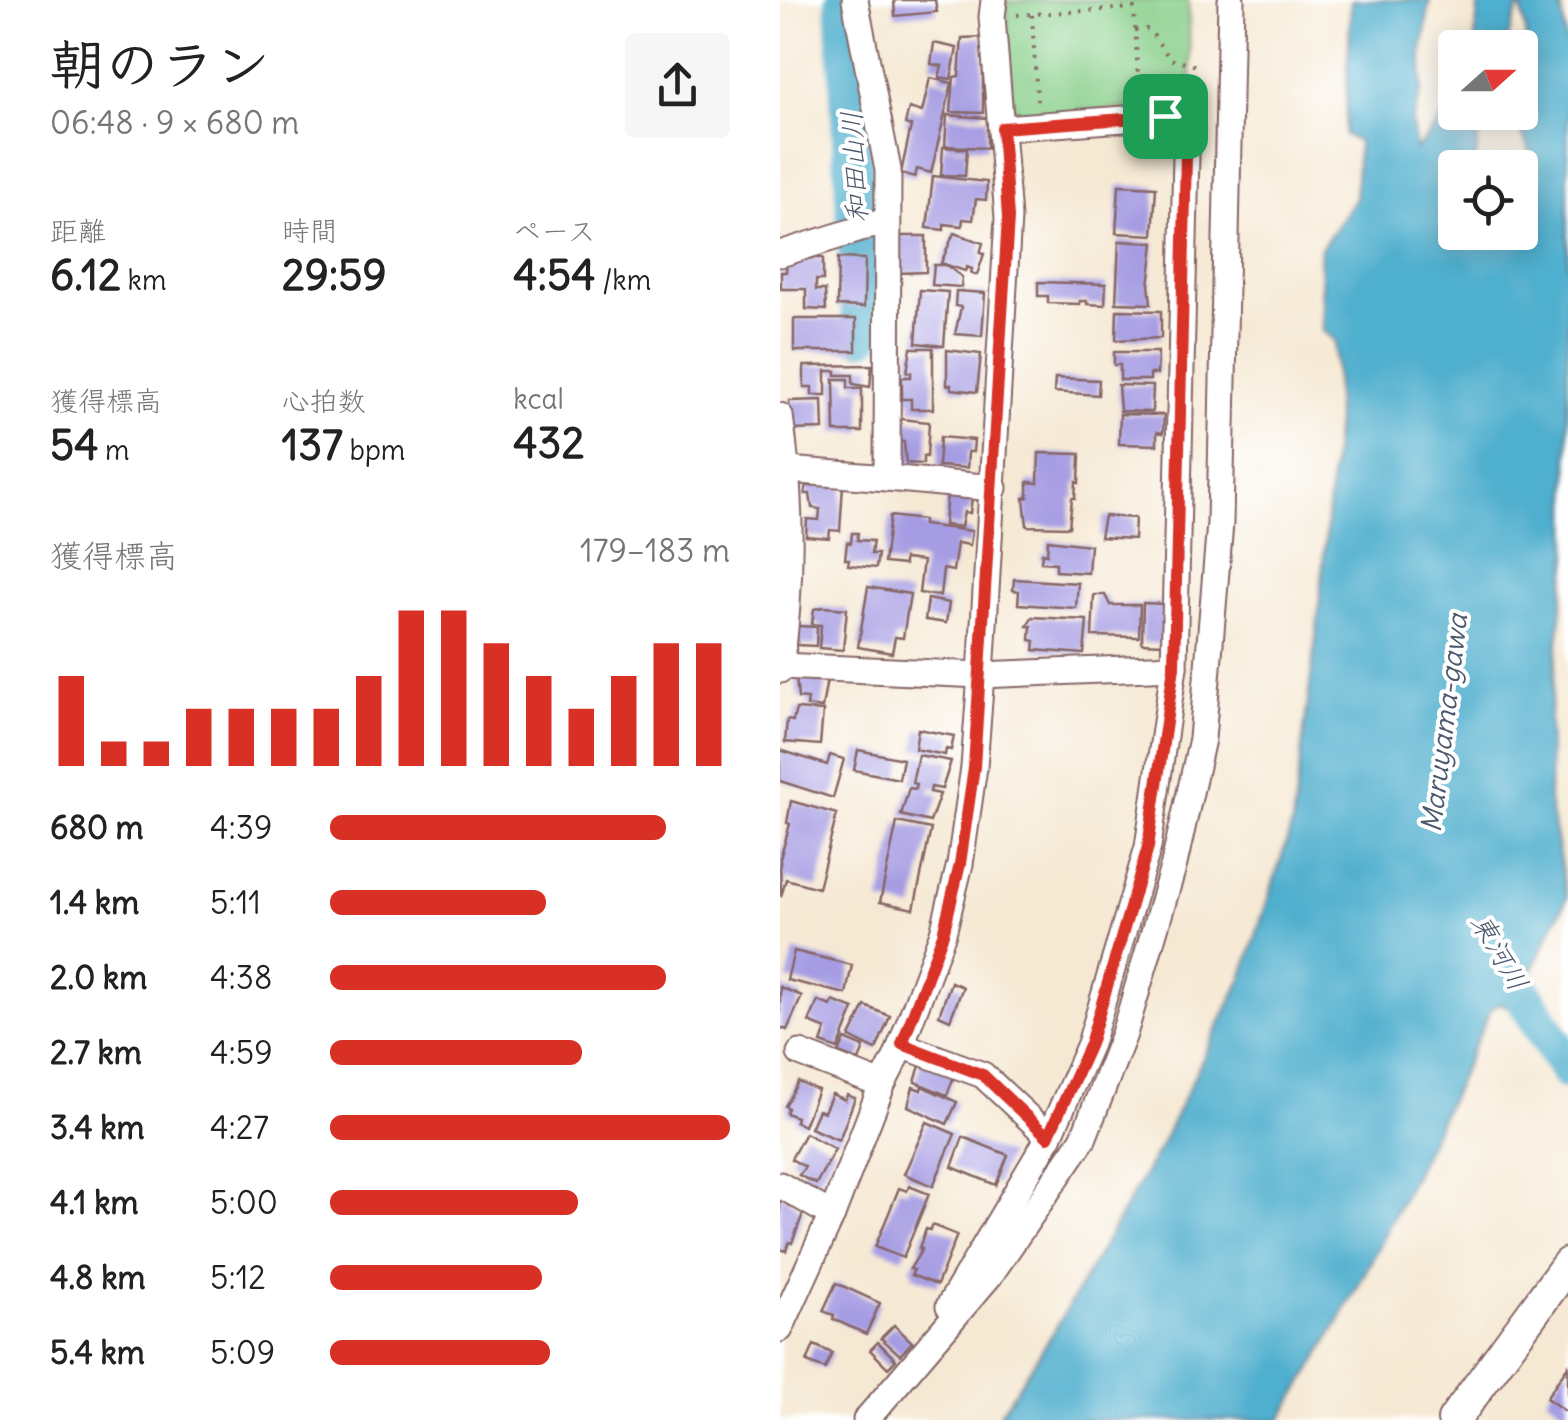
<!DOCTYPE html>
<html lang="ja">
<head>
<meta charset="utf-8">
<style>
  :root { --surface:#fff; --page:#f6f6f6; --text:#222; --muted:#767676; --accent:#d93025 }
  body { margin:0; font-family:Delius,"Klee One",sans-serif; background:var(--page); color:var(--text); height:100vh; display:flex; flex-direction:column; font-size:38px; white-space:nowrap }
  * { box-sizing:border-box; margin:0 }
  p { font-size:32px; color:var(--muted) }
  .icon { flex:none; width:55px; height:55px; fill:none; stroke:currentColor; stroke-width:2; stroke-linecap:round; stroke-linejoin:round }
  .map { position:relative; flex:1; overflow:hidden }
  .drawer { display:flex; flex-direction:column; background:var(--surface); width:780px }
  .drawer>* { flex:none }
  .needle { width:65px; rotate:69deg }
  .tools { position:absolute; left:658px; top:30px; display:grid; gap:20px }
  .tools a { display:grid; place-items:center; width:100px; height:100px; border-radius:10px; background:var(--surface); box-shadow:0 5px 25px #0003; font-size:50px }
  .pin { position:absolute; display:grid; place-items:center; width:85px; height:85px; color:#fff; margin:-42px; border-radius:20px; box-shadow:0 5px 15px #0006 }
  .round { display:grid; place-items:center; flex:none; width:105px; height:105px; border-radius:10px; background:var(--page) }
  .summary { display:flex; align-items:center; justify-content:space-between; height:170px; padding:0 50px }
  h1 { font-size:55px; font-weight:700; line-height:75px }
  .stats { display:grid; grid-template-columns:repeat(3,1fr); gap:15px; height:170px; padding:10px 50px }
  .stats div { display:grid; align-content:center }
  .stats b { font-size:42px; font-weight:700 }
  .stats small { font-size:28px; font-weight:400 }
  .stats p { font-size:28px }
  .chart { height:280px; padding:20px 50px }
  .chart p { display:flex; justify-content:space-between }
  .chart svg { width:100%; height:180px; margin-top:10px; stroke:var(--accent); stroke-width:6 }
  ul { padding:0 50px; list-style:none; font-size:32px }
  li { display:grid; grid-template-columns:160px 120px 1fr; align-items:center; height:75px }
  li i { height:25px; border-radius:12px; background:var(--accent) }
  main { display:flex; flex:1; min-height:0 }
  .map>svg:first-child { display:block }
  .green { fill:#88cf89; stroke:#69775a; stroke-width:2.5 }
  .water { fill:#4fafce; stroke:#4c677c; stroke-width:2.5 }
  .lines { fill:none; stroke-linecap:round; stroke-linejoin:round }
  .river { stroke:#4fafce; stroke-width:40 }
  .building { fill:#a69ce3 }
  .minor-casing { stroke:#866666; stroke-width:29 }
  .major-casing { stroke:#866666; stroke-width:36 }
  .path { stroke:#866666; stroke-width:4; stroke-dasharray:2.5 8; stroke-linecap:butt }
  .minor { stroke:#fff; stroke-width:25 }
  .major { stroke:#fff; stroke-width:32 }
  .route-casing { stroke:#fff; stroke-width:20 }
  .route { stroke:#d93025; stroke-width:12 }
  .labels { text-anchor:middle; stroke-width:8; stroke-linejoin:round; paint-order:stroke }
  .water-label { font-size:28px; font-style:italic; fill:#4c596c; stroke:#fff }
</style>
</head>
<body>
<main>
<section class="drawer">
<div class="summary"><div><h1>朝のラン</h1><p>06:48 · 9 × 680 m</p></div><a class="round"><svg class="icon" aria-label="share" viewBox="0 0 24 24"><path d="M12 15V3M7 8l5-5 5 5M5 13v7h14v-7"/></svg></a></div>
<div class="stats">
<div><p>距離</p><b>6.12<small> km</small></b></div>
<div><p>時間</p><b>29:59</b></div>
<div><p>ペース</p><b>4:54<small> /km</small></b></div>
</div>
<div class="stats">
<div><p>獲得標高</p><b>54<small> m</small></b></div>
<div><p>心拍数</p><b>137<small> bpm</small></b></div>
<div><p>kcal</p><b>432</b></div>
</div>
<div class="chart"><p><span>獲得標高</span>179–183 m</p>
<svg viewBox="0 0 160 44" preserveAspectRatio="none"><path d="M5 44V22M15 44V38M25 44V38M35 44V30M45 44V30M55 44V30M65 44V30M75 44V22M85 44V6M95 44V6M105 44V14M115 44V22M125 44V30M135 44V22M145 44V14M155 44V14"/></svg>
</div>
<ul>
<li><b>680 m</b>4:39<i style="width:84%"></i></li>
<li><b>1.4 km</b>5:11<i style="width:54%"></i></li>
<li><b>2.0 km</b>4:38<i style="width:84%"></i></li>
<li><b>2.7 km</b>4:59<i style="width:63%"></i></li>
<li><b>3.4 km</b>4:27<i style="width:100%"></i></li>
<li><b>4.1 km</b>5:00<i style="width:62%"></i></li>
<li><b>4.8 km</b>5:12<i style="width:53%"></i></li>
<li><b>5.4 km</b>5:09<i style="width:55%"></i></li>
</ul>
</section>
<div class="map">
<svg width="788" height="1420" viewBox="0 0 788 1420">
  <rect width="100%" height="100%" fill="#fff"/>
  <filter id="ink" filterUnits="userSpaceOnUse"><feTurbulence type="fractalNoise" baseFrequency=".01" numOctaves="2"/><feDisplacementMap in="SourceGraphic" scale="20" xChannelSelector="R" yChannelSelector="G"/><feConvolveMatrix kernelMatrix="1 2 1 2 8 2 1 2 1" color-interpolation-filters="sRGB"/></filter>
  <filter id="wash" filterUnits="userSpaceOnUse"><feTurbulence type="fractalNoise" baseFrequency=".0048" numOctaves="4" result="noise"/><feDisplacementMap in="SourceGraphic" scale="40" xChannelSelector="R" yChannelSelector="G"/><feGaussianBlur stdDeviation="2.25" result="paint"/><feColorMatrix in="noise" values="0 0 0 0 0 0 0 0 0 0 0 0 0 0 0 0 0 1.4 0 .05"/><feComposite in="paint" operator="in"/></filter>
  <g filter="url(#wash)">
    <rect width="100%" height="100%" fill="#f6e9d4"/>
    <polygon class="green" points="250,0 408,0 412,105 233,115 226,2"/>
    <path class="water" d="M571,0h79l-8,53v37l-10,32 4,28c13,-15 31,-35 39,-55v17l26,1 -6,54 -20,1v64h65v-60l13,-14 -14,-30 7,-96 -6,-29 -15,44h-31l5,-47h81l8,50v505l-18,158 -1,88 18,97 -54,111 -13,-6 -9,6c-64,140 -128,282 -211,411h-284l57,-87 108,-188 82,-169 49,-151 25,-195 19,-209 -1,-80 -12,-10 -3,-81 35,-51 3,-57 -13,-7z"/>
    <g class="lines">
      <g class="river">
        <polyline points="65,0 82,335"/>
        <polyline points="713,944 788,1069"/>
      </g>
    </g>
    <g id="blocks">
      <g class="building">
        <polygon points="114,0 155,0 157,12 115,16"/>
        <polygon points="203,37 203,113 171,112 174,77 179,76 182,38"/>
        <polygon points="154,43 177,48 171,79 159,77 162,66 151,64"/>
        <polygon points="150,78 172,83 151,173 137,169 135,177 121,173 131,126 125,124 129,108 142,112"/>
        <polygon points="167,115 207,118 207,148 165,146"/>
        <polygon points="163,147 187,149 185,176 161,175"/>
        <polygon points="153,176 207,182 206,200 196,199 193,220 183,219 182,226 164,224 164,230 147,228"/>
        <polygon points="339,185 376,187 373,235 336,233"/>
        <polygon points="174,233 203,243 200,253 204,254 197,275 191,273 192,269 187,267 185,271 161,263"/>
        <polygon points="116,236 146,236 146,272 117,273"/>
        <polygon points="339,241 374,243 369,285 371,304 336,303"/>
        <polygon points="7,258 43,258 43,280 36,280 36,290 45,290 46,310 26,309 26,289 1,289 1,272 6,272"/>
        <polygon points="58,258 85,259 84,307 57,306"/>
        <polygon points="154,265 166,265 182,277 181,287 152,285"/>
        <polygon points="258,282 326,284 325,305 307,304 307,301 300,301 300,304 268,303 268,296 258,296"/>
        <polygon points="140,290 168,292 164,346 136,343"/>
        <polygon points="176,291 205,293 202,336 175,334 181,307 175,306"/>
        <polygon points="337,310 381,311 381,338 336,340"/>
        <rect x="14" y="319" width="62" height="32"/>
        <polygon points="131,348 153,348 153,409 131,409 131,399 122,399 122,377 131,377 131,372 127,372"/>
        <polygon points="167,350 201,354 197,392 171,389 171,385 167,385"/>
        <polygon points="334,352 378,352 377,374 370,374 370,380 340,380 340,365 334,365"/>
        <polygon points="92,365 90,387 73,384 73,375 56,375 56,371 46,371 46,395 32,395 32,387 24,387 24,366"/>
        <polygon points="275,378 319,380 318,395 274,392"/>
        <polygon points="54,379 68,379 68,388 82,388 82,432 55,432"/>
        <polygon points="338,385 373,386 372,412 340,411"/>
        <polygon points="42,400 43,429 10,430 9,401"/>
        <polygon points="340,414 384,415 383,433 377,432 377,445 339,444"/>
        <polygon points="121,419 149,422 147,457 143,456 143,464 126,463 124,442 119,441"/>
        <polygon points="160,437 194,440 193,452 188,452 187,468 158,466"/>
        <polygon points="259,453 300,454 299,483 296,482 295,498 292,498 289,527 247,526 244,498 248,497 248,482 258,483"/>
        <polygon points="31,483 63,485 60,531 50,530 49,538 26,536 27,519 39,520 40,509 32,508 30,494 25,494 26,486 31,486"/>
        <polygon points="167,494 192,497 190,513 184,512 181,527 164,525"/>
        <polygon points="110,516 143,520 143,525 192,531 190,545 177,543 173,571 163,569 160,596 139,593 143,561 124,559 124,565 104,563"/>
        <polygon points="324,516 355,518 354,539 320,537"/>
        <polygon points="72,533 78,533 77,540 93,541 91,554 98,554 96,568 68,565 69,559 65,559 67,542 71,543"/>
        <polygon points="268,540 310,545 308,573 276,571 276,563 261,562 262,553 267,554"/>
        <polygon points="234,579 298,583 296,608 238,604 239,591 233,590"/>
        <polygon points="88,587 130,594 123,638 115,637 112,653 78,647"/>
        <polygon points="314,595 325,595 330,605 360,605 359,637 312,636"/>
        <polygon points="148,599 169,603 166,623 145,620"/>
        <polygon points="363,603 385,604 383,644 362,643"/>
        <polygon points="43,607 67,609 63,650 39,648 41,625 32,624 34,609"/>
        <polygon points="252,617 307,620 304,654 254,650 255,641 250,640 251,626 247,626"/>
        <polygon points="18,626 37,627 36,646 17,645"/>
        <polygon points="16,676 47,679 42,708 27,706 28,699 18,698"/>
        <polygon points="16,709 43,711 40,745 5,742 7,720 13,721"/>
        <polygon points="138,729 174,736 171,750 166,749 165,755 135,749"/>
        <polygon points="0,750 47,765 50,755 64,759 53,798 0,781"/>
        <polygon points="78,750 123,759 119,779 74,770"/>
        <polygon points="138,755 171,761 162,789 151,787 150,792 160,794 150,822 121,815 129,788 135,789 136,784 132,783"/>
        <polygon points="11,801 57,814 38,888 6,879 1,897 0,859 10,824 7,823"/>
        <polygon points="117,822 151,829 134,909 100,902"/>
        <polygon points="14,951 72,965 66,994 7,980"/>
        <polygon points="171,982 183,987 170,1020 159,1015"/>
        <polygon points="0,987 22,996 7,1030 0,1027"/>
        <polygon points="38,1001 51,1006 53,1001 74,1009 58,1049 41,1043 46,1029 29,1022"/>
        <polygon points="85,1006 110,1016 96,1050 70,1037"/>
        <polygon points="65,1039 84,1047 79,1061 59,1053"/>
        <polygon points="142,1059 176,1071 167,1095 135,1082"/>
        <polygon points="18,1082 38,1090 24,1126 15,1121 16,1117 6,1113 8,1108 5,1106"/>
        <polygon points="142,1086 177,1102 167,1124 128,1106 133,1087 141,1090"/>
        <polygon points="52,1094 65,1100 67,1095 75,1098 59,1140 30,1128 38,1110 44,1112"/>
        <polygon points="147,1122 175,1134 153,1186 124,1174"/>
        <polygon points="25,1133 55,1149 36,1184 19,1175 25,1167 11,1159"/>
        <polygon points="183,1137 228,1155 216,1185 172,1167"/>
        <polygon points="129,1186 149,1194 123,1258 95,1247 119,1188 127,1191"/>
        <polygon points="0,1193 24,1211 12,1243 9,1242 6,1251 0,1249"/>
        <polygon points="152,1225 177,1235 157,1285 131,1275 134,1270 130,1269 142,1249 139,1248 146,1229 150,1230"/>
        <polygon points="56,1283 100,1303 86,1334 53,1319 54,1315 43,1311"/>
        <polygon points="114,1325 132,1342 120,1355 101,1338"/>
        <polygon points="98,1342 116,1360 108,1368 90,1350"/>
        <polygon points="34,1345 52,1353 45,1369 27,1362"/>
        <polygon points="788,1366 788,1413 766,1398"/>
      </g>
    </g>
  </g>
  <g filter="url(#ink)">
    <use href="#blocks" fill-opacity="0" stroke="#866666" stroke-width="2.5"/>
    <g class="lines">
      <defs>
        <g id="minor">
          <polyline points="0,254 106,221"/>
          <path d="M0,416c12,83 12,171 0,254"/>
          <polyline points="8,470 107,478 108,170 75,0"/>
          <polyline points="107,478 214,488"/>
          <polyline points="1,666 201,675 394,667"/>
          <polyline points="121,1045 203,1075 269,1137"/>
          <polyline points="20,1053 102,1085"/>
          <polyline points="0,1185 52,1215"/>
          <polyline points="169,1306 269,1137 310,1044 368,847 394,667 406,155 402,129 385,116 222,128"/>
          <polyline points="0,1329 52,1215 102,1085 117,1056 163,933 180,864 194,767 201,675 228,218 212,17 214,0"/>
          <polyline points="86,1420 210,1275 303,1139 344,1034 394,864 422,739 440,523 451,0"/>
        </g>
        <polyline id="major" points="674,1420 788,1264"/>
      </defs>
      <use href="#minor" class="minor-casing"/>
      <use href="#major" class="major-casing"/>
      <g class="path">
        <polyline points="237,15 354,8 359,96"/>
        <polyline points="252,15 257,101"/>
        <polyline points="355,30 369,29 390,59 417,66"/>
      </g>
      <use href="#minor" class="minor"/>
      <use href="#major" class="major"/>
    </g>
  </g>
  <g class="lines" filter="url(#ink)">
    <defs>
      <polygon id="route" points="385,116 402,129 406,155 394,667 368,847 310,1044 268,1137 203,1075 122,1044 163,934 180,864 194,767 228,218 222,128"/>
    </defs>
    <use href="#route" class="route-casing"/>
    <use href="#route" class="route"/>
  </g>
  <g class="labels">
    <g class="water-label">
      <text transform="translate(74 167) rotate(-93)" y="10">和田山川</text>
      <text transform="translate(664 723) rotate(-83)" y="10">Maruyama-gawa</text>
      <text transform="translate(720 952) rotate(60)" y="10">東河川</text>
    </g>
  </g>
</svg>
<div class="tools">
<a><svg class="needle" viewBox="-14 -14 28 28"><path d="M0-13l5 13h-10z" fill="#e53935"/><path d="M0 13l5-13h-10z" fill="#767676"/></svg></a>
<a><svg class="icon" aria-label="locate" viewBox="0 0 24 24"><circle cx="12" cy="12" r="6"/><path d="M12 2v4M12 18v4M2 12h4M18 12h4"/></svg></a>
</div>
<div class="pin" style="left:385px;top:116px;background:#1e9e55"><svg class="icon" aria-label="arrive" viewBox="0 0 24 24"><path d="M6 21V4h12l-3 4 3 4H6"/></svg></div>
</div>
</main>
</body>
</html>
